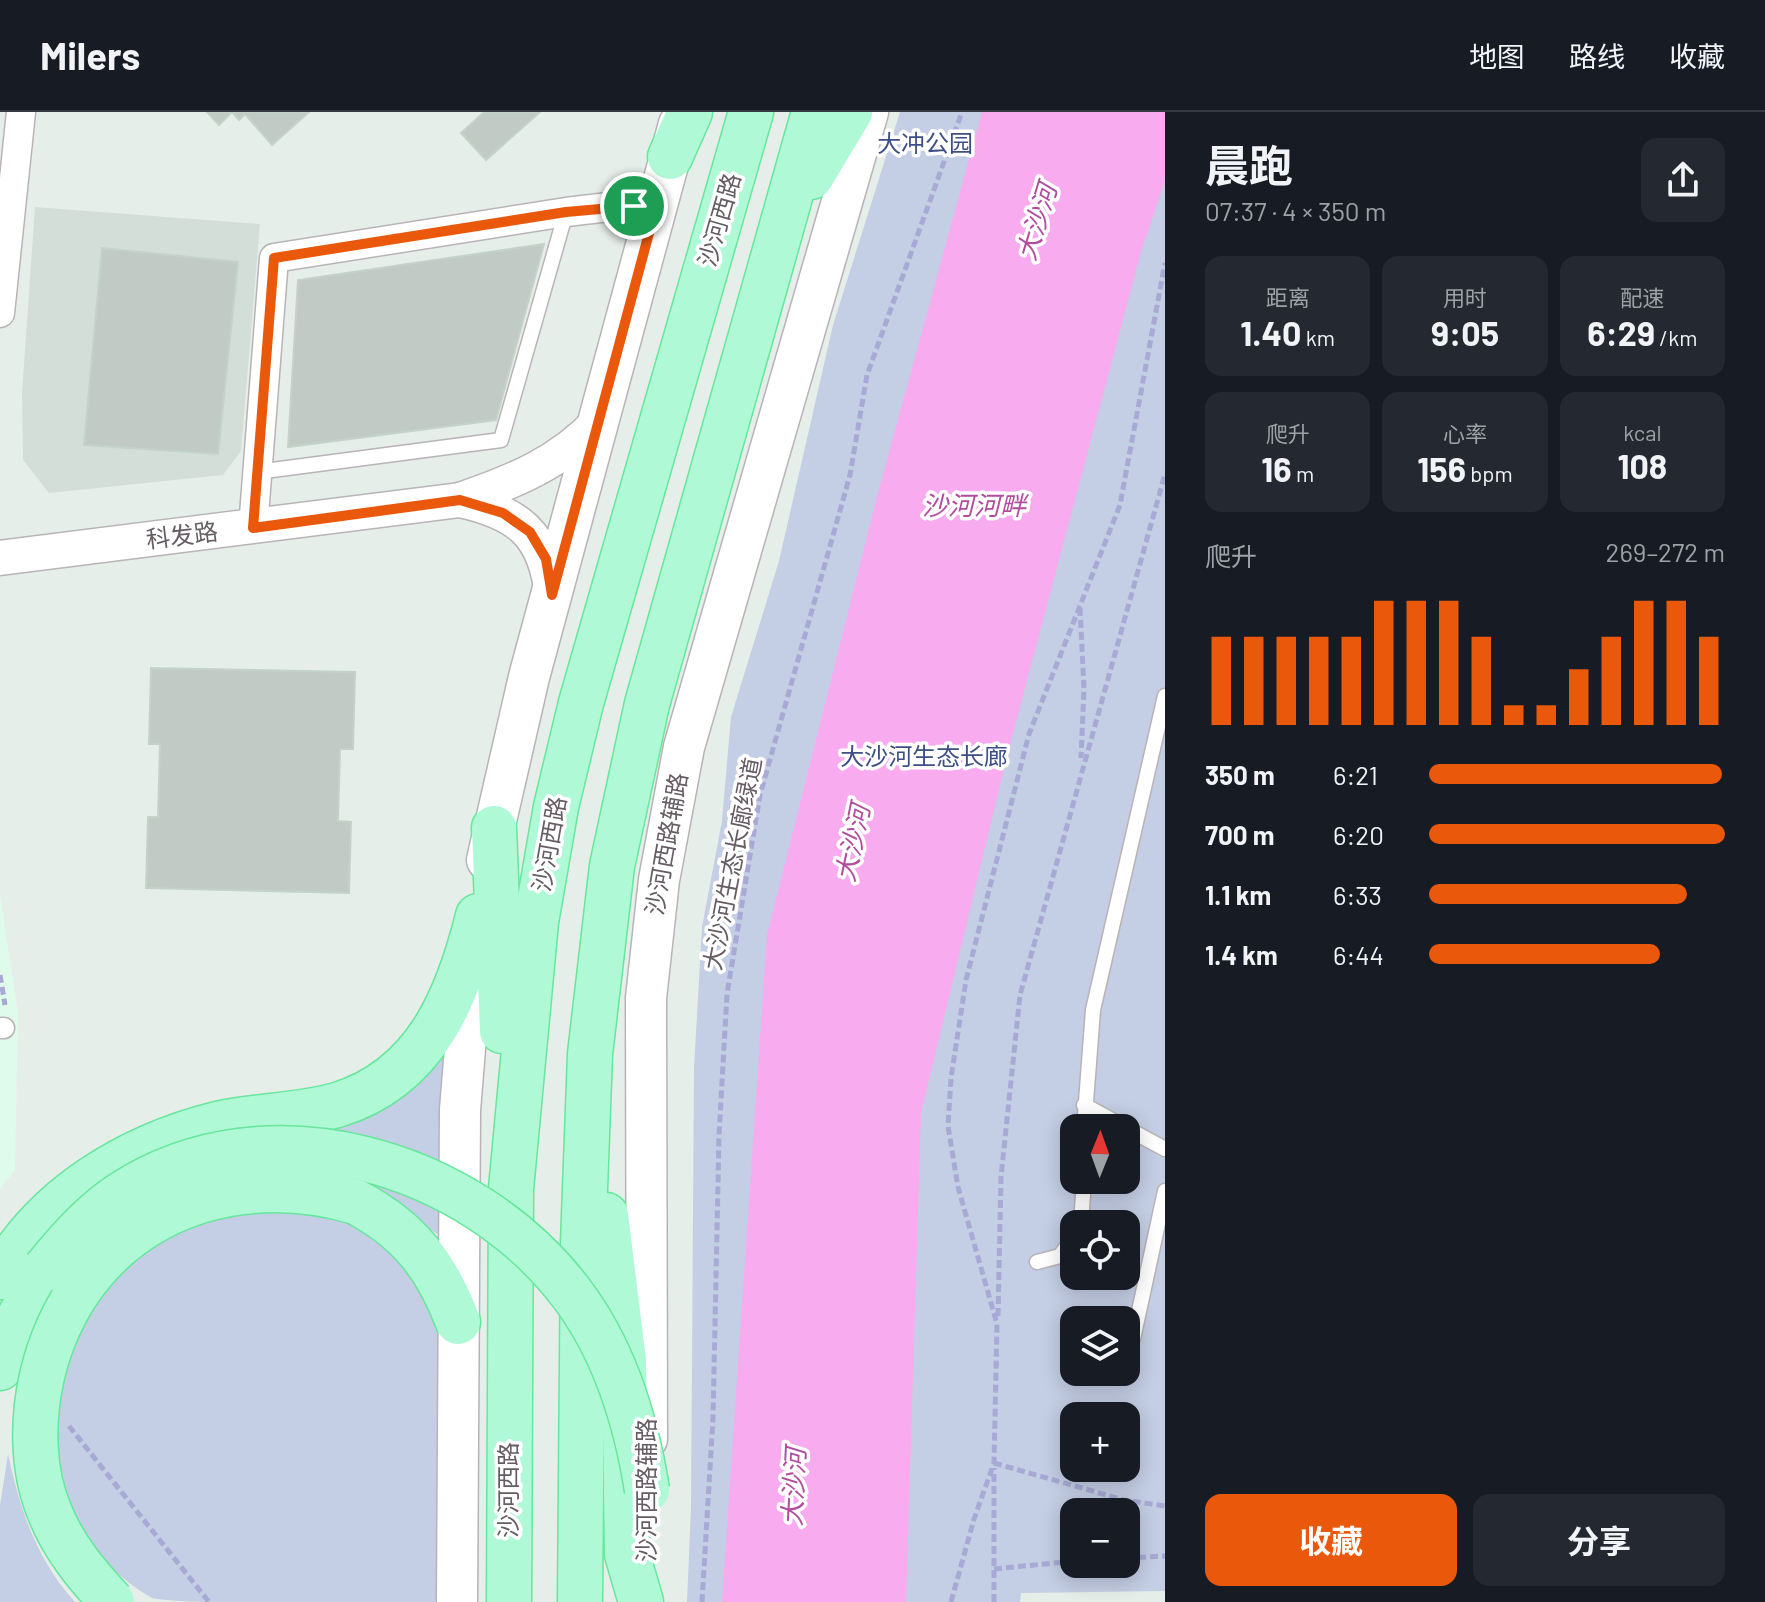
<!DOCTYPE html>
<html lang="zh">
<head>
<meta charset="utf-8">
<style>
  :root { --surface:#171b24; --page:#242831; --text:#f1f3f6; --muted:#9ea1a6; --line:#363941; --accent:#ea580c }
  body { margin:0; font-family:Barlow,"Noto Sans SC",sans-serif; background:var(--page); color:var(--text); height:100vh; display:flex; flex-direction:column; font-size:30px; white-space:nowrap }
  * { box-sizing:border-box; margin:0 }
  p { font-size:26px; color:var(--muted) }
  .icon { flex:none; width:44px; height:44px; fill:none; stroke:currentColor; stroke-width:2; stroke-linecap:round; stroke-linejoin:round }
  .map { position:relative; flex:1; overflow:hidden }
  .side { display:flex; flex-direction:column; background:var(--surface); width:600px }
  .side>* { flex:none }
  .needle { width:52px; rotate:1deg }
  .controls { position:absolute; left:1060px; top:1002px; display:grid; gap:16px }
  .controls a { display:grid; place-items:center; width:80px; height:80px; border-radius:16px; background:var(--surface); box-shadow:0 4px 20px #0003; font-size:40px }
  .pin { position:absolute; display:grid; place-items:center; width:68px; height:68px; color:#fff; margin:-34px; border:4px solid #fff; border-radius:50%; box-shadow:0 2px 8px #0007 }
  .round { display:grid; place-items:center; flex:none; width:84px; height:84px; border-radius:16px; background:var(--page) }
  .summary { display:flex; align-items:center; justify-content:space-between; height:136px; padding:0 40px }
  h1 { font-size:44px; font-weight:700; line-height:60px }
  .figures { display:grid; grid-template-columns:repeat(3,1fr); gap:12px; height:136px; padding:8px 40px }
  .figures div { display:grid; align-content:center; border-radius:16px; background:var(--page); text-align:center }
  .figures b { font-size:34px; font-weight:700 }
  .figures small { font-size:22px; font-weight:400 }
  .figures p { font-size:22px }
  .chart { height:224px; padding:16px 40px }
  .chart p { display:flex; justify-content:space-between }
  .chart svg { width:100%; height:144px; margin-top:8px; stroke:var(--accent); stroke-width:6 }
  .button { display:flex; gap:16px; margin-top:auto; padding:16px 40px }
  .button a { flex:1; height:92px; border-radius:16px; background:var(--accent); color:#fff; font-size:32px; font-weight:700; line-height:92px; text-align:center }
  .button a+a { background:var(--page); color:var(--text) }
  ul { padding:0 40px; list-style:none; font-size:26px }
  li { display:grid; grid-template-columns:128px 96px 1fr; align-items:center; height:60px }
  li i { height:20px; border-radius:10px; background:var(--accent) }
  header { display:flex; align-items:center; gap:48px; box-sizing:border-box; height:112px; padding:0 40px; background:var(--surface); border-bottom:2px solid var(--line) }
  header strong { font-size:38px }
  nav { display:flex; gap:44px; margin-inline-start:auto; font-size:28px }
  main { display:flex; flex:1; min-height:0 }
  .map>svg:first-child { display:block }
  .commercial { fill:#defbeb }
  .education { fill:#d4ded9 }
  .green { fill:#c4cee4; fill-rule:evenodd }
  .water { fill:#f9abef }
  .building { fill:#c2cac5; stroke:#c4d3ca; stroke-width:2 }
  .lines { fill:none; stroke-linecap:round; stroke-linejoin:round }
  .service-casing { stroke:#b9b3b7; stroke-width:17 }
  .pedestrian-casing { stroke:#b9b3b7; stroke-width:23 }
  .minor-casing { stroke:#b9b3b7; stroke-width:31 }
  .tertiary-casing { stroke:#b9b3b7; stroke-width:37 }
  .secondary-casing { stroke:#b9b2b7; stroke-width:43 }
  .primary-casing { stroke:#66e79b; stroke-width:47 }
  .path { stroke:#a8aad5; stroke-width:5; stroke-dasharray:8 4; stroke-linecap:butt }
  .service { stroke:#fff; stroke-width:14 }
  .pedestrian { stroke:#fff; stroke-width:20 }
  .minor { stroke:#fff; stroke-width:28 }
  .tertiary { stroke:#fff; stroke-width:34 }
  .secondary { stroke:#fff; stroke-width:40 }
  .primary { stroke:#b0f9d7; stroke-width:44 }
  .primary-bridge-casing { stroke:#66e79b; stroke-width:47; stroke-linecap:butt }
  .primary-bridge { stroke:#b0f9d7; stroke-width:44 }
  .route-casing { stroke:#fff; stroke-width:16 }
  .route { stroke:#ea580c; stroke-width:10 }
  .labels { text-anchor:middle; stroke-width:7; stroke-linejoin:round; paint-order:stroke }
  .park-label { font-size:24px; fill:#3d4f84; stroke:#fff }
  .street-label { font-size:24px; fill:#655d63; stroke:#fff }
  .water-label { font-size:26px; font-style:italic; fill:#b24c9e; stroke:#fff }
</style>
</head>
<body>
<header>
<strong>Milers</strong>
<nav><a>地图</a><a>路线</a><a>收藏</a></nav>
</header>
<main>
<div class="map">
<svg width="1165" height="1490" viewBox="0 0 1165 1490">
  <rect width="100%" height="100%" fill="#e6eeea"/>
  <polygon class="commercial" points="0,782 18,901 15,1058 0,1077"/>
  <polygon class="education" points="35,95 260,112 241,339 223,363 49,381 23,348 22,281"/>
  <g class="green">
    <path d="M900,0h265v1479l-144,2 -1,9h-333l4,-94 3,-440 8,-141 20,-106 9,-104 48,-156 54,-236zM1074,1016h52v52h-52zM1074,1112h52v52h-52zM1074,1208h52v52h-52zM1074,1304h52v52h-52zM1074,1400h52v52h-52z"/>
    <polygon points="449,926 444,1127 401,1096 351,1072 302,1028"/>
    <path d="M259,1096l60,6 42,11 28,23 28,33 19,34 8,53 -3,234c-70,0 -141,0 -211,0 -22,0 -59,0 -78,-4 -112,-63 -129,-213 -49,-308 7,-9 14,-20 23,-27 39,-32 85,-43 133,-55z"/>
    <path d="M8,1342c12,55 28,105 67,148h-75v-96z"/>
  </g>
  <polygon class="water" points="982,0 1165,0 1165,69 1141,140 1009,636 921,1001 906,1490 722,1490 767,823 878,381"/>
  <g class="building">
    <polygon points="207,0 309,0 272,33 245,2 239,8 232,0 219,13"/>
    <polygon points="484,0 540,0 486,48 461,21"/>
    <polygon points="544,132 496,308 288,335 298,168"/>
    <polygon points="102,136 238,150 218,342 84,333"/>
    <polygon points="151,556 355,560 353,637 340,637 338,709 351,710 349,781 146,776 148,705 158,705 160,632 149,632"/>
  </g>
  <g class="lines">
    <defs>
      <g id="service">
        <polyline points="257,360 501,328 566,100"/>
        <polyline points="1084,993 1165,1037"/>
        <polyline points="1084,1016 1093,898 1165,584"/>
        <polyline points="1081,1112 1084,1068"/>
        <polyline points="1037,1150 1060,1144 1074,1124"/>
        <polyline points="1133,1227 1165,1079"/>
      </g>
      <polyline id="pedestrian" points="0,916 4,916"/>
      <g id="minor">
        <polyline points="0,201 21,0"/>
        <polyline points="253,416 274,146 566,100 617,94 656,95"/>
      </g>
      <g id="tertiary">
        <path d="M460,388c58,13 85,33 92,95"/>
        <path d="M0,446l460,-58c53,-18 100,-37 139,-79"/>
      </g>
      <g id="secondary">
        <polyline points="487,748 529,565 679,12"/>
        <polyline points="647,1327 646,886 659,768 684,635 868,0"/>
        <polyline points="457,1490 460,998 472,851"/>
      </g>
      <g id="primary">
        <polyline points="670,45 690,0"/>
        <polyline points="811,65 850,0"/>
        <polyline points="494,716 502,919"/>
        <path d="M356,1090c53,28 81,64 102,120"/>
        <polyline points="606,1103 624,1249 627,1442 641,1490"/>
        <path d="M0,1165c44,-80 129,-131 217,-153 39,-9 81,-8 120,-19 89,-27 121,-108 141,-189"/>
        <polyline points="0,1256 12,1218 45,1157"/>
        <polyline points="509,1490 511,1077 536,810 556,695 581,591 751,0"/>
        <polyline points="580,1490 583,1131 590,942 612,754 647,592 814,0"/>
      </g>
    </defs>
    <use href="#service" class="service-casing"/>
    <use href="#pedestrian" class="pedestrian-casing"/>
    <use href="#minor" class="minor-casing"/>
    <use href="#tertiary" class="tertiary-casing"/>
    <use href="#secondary" class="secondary-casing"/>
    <use href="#primary" class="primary-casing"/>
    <g class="path">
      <polyline points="1080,496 1084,577 1081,646"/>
      <polyline points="0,863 5,893"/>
      <polyline points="998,1204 1001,1065 1020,883 1165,362"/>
      <polyline points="69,1314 209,1490"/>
      <polyline points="994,1351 1124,1388 1165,1394"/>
      <polyline points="1126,1446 1165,1444"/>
      <polyline points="994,1457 1074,1449"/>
      <polyline points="702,1490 713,1306 719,1024 727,882 760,683 850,363 867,263 962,0"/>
      <polyline points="951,1490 974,1407 994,1351 997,1212 958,1075 948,1014 951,966 966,868 1029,622 1120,393 1165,151"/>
      <polyline points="994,1490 994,1356"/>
    </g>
    <use href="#service" class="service"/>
    <use href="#pedestrian" class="pedestrian"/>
    <use href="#minor" class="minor"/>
    <use href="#tertiary" class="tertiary"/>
    <use href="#secondary" class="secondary"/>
    <use href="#primary" class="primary"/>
    <defs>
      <g id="primary-bridge">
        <path d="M45,1157c23,-28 47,-56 78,-76 145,-93 349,-32 449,101 43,57 64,126 75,196"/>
        <path d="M112,1490c-25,-27 -48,-54 -62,-89 -18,-42 -18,-93 -8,-137 35,-148 172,-215 314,-174"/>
      </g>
    </defs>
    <use href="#primary-bridge" class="primary-bridge-casing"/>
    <use href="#primary-bridge" class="primary-bridge"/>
  </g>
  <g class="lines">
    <defs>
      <polygon id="route" points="634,94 656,95 552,483 546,447 530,420 503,401 460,388 253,416 274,146 566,100"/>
    </defs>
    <use href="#route" class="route-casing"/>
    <use href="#route" class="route"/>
  </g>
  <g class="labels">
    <g class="park-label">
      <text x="925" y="40">大冲公园</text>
      <text x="924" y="653">大沙河生态长廊</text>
    </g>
    <g class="street-label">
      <text transform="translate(720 108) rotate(-74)" y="8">沙河西路</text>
      <text transform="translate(182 424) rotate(-7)" y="8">科发路</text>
      <text transform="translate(550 732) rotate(-80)" y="8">沙河西路</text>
      <text transform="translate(667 732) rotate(-80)" y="8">沙河西路辅路</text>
      <text transform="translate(733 752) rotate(-79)" y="8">大沙河生态长廊绿道</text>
      <text transform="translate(509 1378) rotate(-90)" y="8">沙河西路</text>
      <text transform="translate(647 1378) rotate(-90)" y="8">沙河西路辅路</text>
    </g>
    <g class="water-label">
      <text transform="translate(1037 110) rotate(-73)" y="9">大沙河</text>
      <text x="974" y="403">沙河河畔</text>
      <text transform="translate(853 731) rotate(-78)" y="9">大沙河</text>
      <text transform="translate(794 1375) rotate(-87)" y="9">大沙河</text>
    </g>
  </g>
</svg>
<div class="controls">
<a><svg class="needle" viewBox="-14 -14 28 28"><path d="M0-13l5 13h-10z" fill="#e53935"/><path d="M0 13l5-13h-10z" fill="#9ea1a6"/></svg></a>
<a><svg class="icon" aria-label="locate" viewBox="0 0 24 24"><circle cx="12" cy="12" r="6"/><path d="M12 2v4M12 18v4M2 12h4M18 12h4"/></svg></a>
<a><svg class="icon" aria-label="layers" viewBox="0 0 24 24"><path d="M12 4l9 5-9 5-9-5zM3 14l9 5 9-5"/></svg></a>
<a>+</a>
<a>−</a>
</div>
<div class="pin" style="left:634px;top:94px;background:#1e9e55"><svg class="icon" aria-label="arrive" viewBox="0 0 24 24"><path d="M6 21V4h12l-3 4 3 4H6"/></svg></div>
</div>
<section class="side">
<div class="summary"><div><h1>晨跑</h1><p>07:37 · 4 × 350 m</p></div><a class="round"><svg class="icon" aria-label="share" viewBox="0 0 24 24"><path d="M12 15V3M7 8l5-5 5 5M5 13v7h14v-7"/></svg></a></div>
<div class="figures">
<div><p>距离</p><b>1.40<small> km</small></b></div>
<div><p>用时</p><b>9:05</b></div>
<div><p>配速</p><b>6:29<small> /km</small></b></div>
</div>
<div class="figures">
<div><p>爬升</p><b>16<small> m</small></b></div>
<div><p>心率</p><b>156<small> bpm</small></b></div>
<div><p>kcal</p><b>108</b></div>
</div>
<div class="chart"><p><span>爬升</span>269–272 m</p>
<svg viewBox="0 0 160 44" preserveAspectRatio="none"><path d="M5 44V17M15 44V17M25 44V17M35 44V17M45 44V17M55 44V6M65 44V6M75 44V6M85 44V17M95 44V38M105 44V38M115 44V27M125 44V17M135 44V6M145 44V6M155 44V17"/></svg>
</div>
<ul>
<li><b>350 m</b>6:21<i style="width:99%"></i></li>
<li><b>700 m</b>6:20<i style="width:100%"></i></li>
<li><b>1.1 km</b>6:33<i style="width:87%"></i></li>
<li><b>1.4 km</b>6:44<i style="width:78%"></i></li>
</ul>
<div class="button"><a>收藏</a><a>分享</a></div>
</section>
</main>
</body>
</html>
